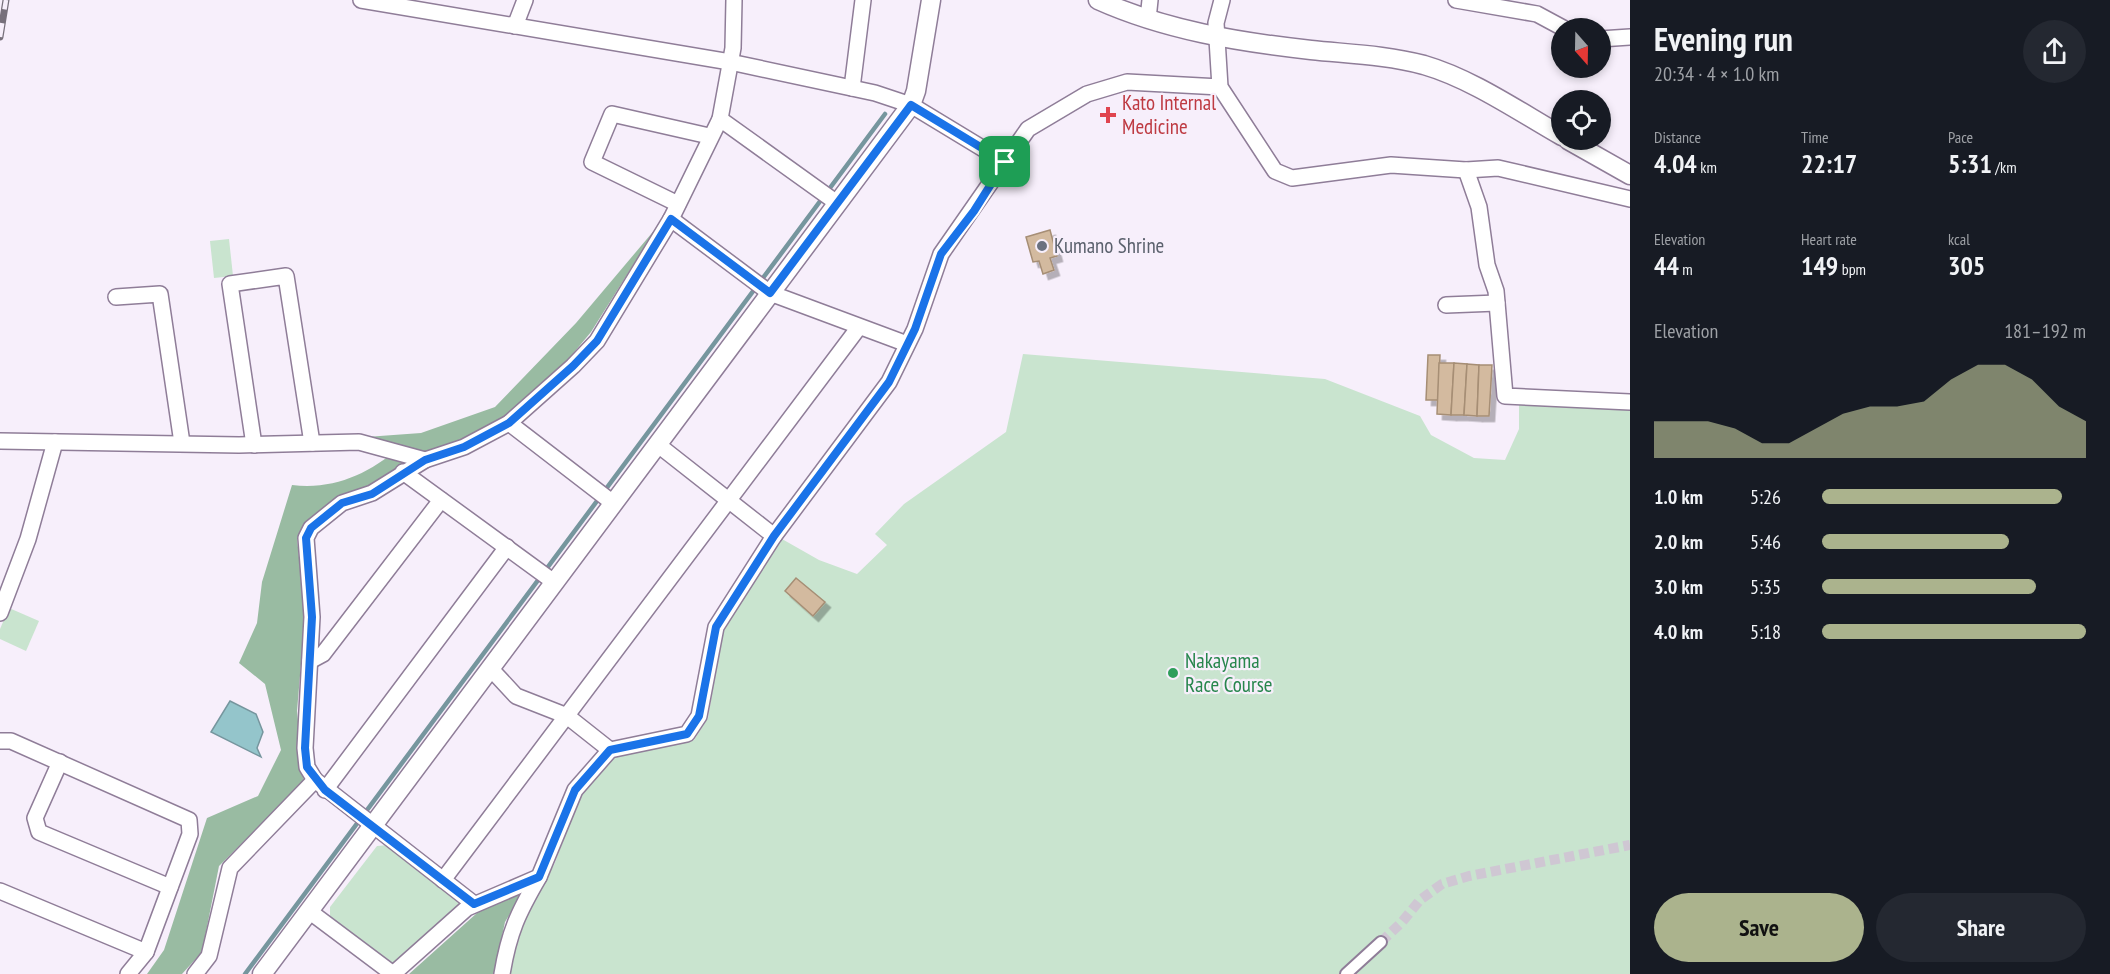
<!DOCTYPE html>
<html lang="en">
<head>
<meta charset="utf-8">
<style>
  :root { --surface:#171b24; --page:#242831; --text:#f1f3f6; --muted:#9ea1a6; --accent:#abb38d }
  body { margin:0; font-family:"PT Sans Narrow",sans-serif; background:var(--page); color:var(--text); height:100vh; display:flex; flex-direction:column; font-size:22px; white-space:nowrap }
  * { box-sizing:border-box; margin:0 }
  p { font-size:20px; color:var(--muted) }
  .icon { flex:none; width:33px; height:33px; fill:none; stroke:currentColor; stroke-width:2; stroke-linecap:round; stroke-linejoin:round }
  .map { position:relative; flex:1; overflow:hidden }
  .details { display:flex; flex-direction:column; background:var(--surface); width:480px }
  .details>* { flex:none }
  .needle { width:39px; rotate:160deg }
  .buttons { position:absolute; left:1551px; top:18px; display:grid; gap:12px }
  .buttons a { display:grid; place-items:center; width:60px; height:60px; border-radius:50%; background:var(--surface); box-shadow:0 3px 9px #0003; font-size:30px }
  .pin { position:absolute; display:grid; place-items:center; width:51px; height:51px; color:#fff; margin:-26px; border-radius:12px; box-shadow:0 3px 9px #0006 }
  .round { display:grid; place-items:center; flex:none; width:63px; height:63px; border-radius:32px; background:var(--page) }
  .headline { display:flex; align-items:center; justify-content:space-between; height:102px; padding:0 24px }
  h1 { font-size:33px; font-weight:600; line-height:45px }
  .stats { display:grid; grid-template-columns:repeat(3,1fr); gap:9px; height:102px; padding:6px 24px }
  .stats div { display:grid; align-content:center }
  .stats b { font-size:26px; font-weight:600 }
  .stats small { font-size:16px; font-weight:400 }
  .stats p { font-size:16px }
  .chart { height:168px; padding:12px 24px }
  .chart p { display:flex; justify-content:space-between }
  .chart svg { width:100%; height:108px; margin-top:6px; fill:var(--accent); opacity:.7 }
  .primary-button { display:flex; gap:12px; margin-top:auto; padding:12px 24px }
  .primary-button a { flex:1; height:69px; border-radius:36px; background:var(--accent); color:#111; font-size:24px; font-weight:600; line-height:69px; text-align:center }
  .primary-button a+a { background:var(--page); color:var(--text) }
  ul { padding:0 24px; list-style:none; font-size:20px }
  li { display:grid; grid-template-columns:96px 72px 1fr; align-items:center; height:45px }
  li i { height:15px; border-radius:8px; background:var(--accent) }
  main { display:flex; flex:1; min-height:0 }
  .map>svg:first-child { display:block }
  .green { fill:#c9e4cf }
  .forest { fill:#99bba2 }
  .water { fill:#94c5cb; stroke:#76969e; stroke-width:1.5 }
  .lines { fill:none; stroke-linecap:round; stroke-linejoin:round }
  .stream { stroke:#76969e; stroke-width:4.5 }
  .building { fill:#d3ba9f; stroke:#a68e75; stroke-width:1.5; filter:url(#shadow) }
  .pedestrian-tunnel { stroke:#cfc7d3; stroke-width:10; stroke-dasharray:10 5; stroke-linecap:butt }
  .pedestrian-casing { stroke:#8f7d98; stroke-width:14 }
  .minor-casing { stroke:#8f7d98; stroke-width:18 }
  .tertiary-casing { stroke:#8f7d98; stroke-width:21 }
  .pedestrian { stroke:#fff; stroke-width:10 }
  .minor { stroke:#fff; stroke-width:15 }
  .tertiary { stroke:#fff; stroke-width:18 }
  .rail-casing { stroke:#77707b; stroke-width:7 }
  .rail { stroke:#f7effb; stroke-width:4.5; stroke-dasharray:14; stroke-linecap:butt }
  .route-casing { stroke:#fff; stroke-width:12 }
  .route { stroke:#1a73e8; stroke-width:8 }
  .health-dot { fill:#e0444e; stroke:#f7effb; stroke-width:2 }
  .worship-dot { fill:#6b7280; stroke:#f7effb; stroke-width:2 }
  .leisure-dot { fill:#2e9e5b; stroke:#f7effb; stroke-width:2 }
  .labels { text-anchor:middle; stroke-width:4.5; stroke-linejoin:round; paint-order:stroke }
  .health-label { font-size:21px; fill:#be3a42; stroke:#f7effb; text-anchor:start }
  .worship-label { font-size:21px; fill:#5b616d; stroke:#f7effb; text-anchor:start }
  .leisure-label { font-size:21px; fill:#27864d; stroke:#f7effb; text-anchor:start }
</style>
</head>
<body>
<main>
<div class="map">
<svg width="1630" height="974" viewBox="0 0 1630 974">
  <defs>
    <filter id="shadow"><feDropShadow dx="5.5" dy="5.5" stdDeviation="0" flood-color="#0004"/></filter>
  </defs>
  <rect width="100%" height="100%" fill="#f7effb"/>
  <g class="green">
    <polygon points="229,239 233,276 214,278 210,241"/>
    <polygon points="1023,354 1325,379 1420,416 1431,435 1474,458 1505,460 1519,429 1519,405 1630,409 1630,974 507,974 512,940 541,885 554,865 583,789 612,757 694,740 708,718 723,628 782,539 819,560 857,574 887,545 875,534 904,504 1006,432"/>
    <polygon points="9,608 39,621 26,651 0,639 0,629"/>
    <polygon points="388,845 465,902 394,967 330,916 330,907 377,846"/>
  </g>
  <g class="forest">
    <path d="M657,227l-66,105 -25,30 -67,59 -98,46 -35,21 -29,9 -29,26 -11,15 8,79 -8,94 7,71 -85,84 -17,86 -20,22h-35l17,-24 43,-132 51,-22 23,-46 -16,-66 -26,-21 18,-40 5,-41 30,-97c42,5 76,-11 107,-37l-33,-11 55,-4 74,-26 81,-84z"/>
    <polygon points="525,889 505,922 494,974 409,974 477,913"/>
  </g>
  <polygon class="water" points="230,701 256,714 263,732 257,748 261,757 211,732"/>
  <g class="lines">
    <polyline class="stream" points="245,974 885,114"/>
  </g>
  <g class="building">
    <polygon points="1050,230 1057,256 1050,258 1054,270 1043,274 1039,261 1033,262 1026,237"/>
    <polygon points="1428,355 1440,355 1438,400 1426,400"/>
    <polygon points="1439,363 1454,363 1451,415 1437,414"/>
    <polygon points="1454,363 1467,364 1464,415 1451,415"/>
    <polygon points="1467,364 1479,365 1477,416 1464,415"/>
    <polygon points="1479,365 1492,365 1489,416 1477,416"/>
    <polygon points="796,578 825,602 813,616 785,591"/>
  </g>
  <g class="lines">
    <polyline class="pedestrian-tunnel" points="1381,942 1402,922 1420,900 1442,884 1469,876 1630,845"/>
    <defs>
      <polyline id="pedestrian" points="1346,974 1381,942"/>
      <g id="minor">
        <polyline points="361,0 730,62 875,93 911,105 1005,162"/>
        <polyline points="1222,0 1216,23 1220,87 1275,171 1292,178 1391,165 1466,170 1498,168 1630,199"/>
        <polyline points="1456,0 1537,14 1563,28"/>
        <polyline points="1148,19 1150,0"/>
        <polyline points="515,26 525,0"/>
        <polyline points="1600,39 1630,37"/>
        <polyline points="852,88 863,0"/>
        <polyline points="720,119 837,203"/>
        <polyline points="1466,170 1479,207 1487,265 1496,291 1505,396 1630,402"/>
        <polyline points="678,204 592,162 612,114 709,136"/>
        <polyline points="671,219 770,293 907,344"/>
        <polyline points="116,297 160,294 182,443"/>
        <polyline points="1446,305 1497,303"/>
        <polyline points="509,423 613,503"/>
        <polyline points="0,441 239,445 359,442 425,460"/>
        <polyline points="657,444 774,536"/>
        <polyline points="254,445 230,284 286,276 312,443"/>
        <polyline points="403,472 554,582"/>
        <polyline points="0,613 28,539 55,442"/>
        <polyline points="310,661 323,654 441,500"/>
        <polyline points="490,668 516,696 567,716 610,750"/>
        <polyline points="0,741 11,741 189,820 190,834 146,952 128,974"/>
        <polyline points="60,762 35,818 39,832 170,887"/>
        <polyline points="315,780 307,767 305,748 312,617 306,538 311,528 342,503 372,493 425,460 464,447 509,423 573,366 597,341 671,219 720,119 733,48 734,0"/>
        <polyline points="325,790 507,547"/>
        <polyline points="443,880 859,327"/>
        <polyline points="0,891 146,952"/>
        <polyline points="309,911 393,974"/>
        <polyline points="195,974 209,956 230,868 315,780 474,904"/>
        <polyline points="393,974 467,908 539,877 575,790 610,750 687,734 699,716 716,627 774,536 889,382 915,329 941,254 1028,129 1087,94 1127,82 1220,87"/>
        <path d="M502,974c7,-42 16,-61 37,-97"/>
      </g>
      <g id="tertiary">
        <path d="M1098,0c67,30 140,42 213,50 38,4 75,5 113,15 48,14 94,46 138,71"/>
        <polyline points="1568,140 1630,175"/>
        <polyline points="262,974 911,105 916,91 931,0"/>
      </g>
    </defs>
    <use href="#pedestrian" class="pedestrian-casing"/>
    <use href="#minor" class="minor-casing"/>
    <use href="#tertiary" class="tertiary-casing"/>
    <use href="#pedestrian" class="pedestrian"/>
    <use href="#minor" class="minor"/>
    <use href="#tertiary" class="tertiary"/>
    <defs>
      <polyline id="rail" points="0,37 6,0"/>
    </defs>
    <use href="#rail" class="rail-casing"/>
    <use href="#rail" class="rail"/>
  </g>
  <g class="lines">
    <defs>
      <polygon id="route" points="911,105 1005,162 974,211 941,254 915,329 889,382 774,536 716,627 699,716 687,734 610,750 575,790 539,877 474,904 325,790 307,767 305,748 312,617 306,538 311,528 342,503 372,494 425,460 464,447 509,423 573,366 597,341 671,219 770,293"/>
    </defs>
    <use href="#route" class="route-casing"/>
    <use href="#route" class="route"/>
  </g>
  <path class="health-dot" d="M1105 106h6v6h6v6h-6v6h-6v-6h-6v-6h6z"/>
  <circle class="worship-dot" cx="1042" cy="246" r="6"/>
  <circle class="leisure-dot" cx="1173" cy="673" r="6"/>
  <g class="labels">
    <g class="health-label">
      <text x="1122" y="110">Kato Internal<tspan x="1122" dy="24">Medicine</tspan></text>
    </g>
    <g class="worship-label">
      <text x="1054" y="253">Kumano Shrine</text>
    </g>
    <g class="leisure-label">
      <text x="1185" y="668">Nakayama<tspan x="1185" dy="24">Race Course</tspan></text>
    </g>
  </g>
</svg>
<div class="buttons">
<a><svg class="needle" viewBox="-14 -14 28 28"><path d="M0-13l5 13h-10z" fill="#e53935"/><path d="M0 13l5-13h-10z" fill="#9ea1a6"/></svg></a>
<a><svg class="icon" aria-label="locate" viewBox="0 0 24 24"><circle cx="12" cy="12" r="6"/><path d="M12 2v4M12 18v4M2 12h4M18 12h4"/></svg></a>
</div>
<div class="pin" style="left:1005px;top:162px;background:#1e9e55"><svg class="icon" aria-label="arrive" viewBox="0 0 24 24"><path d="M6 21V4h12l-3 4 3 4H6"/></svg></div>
</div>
<section class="details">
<div class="headline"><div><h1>Evening run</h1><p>20:34 · 4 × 1.0 km</p></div><a class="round"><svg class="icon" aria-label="share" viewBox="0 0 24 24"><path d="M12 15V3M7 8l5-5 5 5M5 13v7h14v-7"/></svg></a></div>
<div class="stats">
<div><p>Distance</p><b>4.04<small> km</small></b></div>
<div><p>Time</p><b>22:17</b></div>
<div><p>Pace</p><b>5:31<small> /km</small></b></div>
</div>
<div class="stats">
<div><p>Elevation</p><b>44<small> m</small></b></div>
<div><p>Heart rate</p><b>149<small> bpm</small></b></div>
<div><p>kcal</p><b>305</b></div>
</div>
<div class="chart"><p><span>Elevation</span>181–192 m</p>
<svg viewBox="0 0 160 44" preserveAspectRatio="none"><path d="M0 44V29L10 29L20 29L30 32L40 38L50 38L60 32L70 26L80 23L90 23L100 21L110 12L120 6L130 6L140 12L150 23L160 29V44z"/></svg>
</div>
<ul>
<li><b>1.0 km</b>5:26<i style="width:91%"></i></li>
<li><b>2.0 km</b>5:46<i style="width:71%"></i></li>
<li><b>3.0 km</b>5:35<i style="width:81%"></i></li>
<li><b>4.0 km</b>5:18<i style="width:100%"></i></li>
</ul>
<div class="primary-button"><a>Save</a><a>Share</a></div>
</section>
</main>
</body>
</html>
